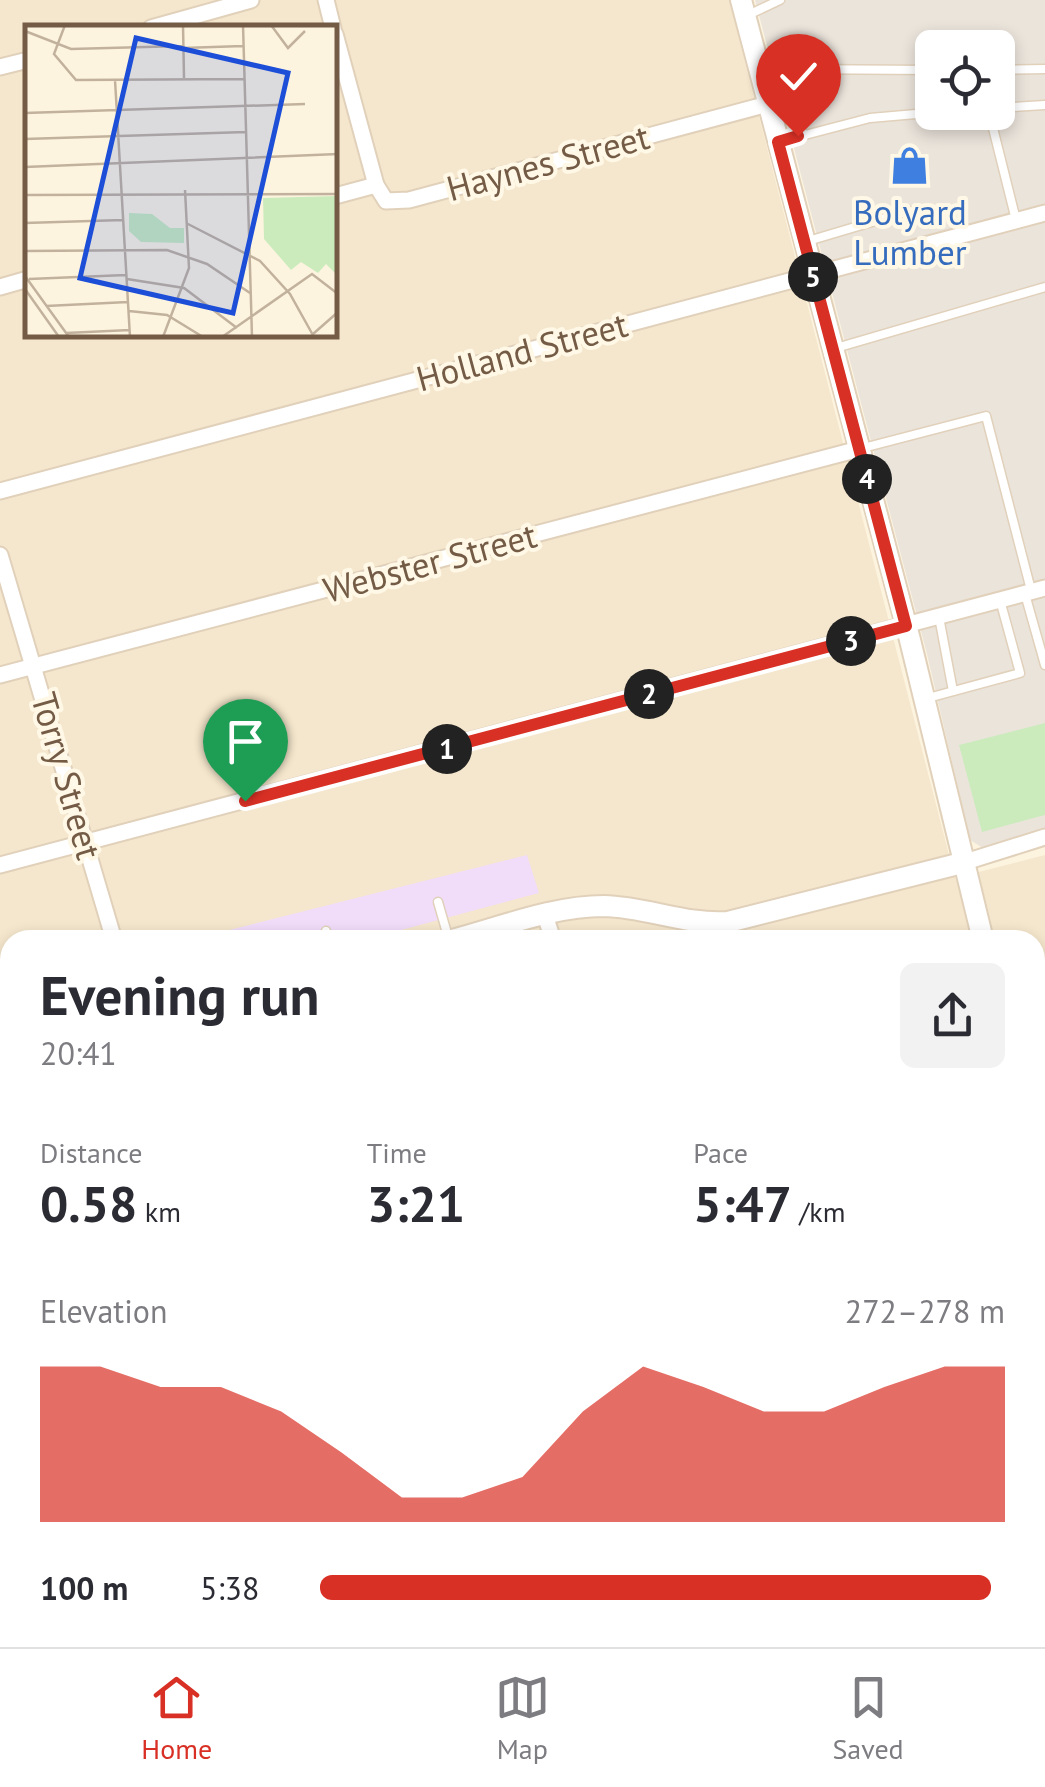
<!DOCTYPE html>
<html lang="en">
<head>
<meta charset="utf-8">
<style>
  :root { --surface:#fff; --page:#f2f2f3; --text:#2b2b33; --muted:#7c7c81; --line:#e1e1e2; --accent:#d93025 }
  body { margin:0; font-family:"PT Sans",sans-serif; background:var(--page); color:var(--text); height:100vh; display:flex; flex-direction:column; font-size:38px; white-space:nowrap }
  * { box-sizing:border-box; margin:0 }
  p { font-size:32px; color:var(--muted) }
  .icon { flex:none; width:55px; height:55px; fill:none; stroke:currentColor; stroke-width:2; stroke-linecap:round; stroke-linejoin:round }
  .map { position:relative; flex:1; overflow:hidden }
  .side { position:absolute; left:0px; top:930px; width:1045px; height:718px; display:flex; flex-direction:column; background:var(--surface); border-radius:30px 30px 0 0; box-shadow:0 5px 15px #0003 }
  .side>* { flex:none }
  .buttons { position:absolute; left:915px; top:30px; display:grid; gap:20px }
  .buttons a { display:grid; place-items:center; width:100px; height:100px; border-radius:15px; background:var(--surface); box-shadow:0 5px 15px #0003; font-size:50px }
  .pin { position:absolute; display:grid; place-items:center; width:85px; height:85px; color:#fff; margin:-102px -42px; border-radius:50% 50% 50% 0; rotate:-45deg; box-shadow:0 0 10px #0007 }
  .pin .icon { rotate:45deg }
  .km { position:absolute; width:50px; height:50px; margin:-25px; border-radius:50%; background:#222; color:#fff; font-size:28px; line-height:50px; text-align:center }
  .round { display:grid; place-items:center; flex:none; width:105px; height:105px; border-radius:15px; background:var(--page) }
  .headline { display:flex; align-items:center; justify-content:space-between; height:170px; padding:0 40px }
  h1 { font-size:55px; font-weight:600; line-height:75px }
  .figures { display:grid; grid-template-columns:repeat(3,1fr); gap:15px; height:170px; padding:10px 40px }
  .figures div { display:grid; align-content:center }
  .figures b { font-size:50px; font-weight:600 }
  .figures small { font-size:28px; font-weight:400 }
  .figures p { font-size:28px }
  .chart { height:280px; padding:20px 40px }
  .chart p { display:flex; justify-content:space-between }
  .chart svg { width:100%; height:180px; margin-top:10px; fill:var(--accent); opacity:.7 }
  ul { padding:0 40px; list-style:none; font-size:32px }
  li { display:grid; grid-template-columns:160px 120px 1fr; align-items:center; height:75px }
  li i { height:25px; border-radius:12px; background:var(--accent) }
  .menu { display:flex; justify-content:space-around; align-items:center; height:140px; border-top:2px solid var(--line); background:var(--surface); font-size:28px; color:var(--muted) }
  .menu a { display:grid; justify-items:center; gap:5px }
  .menu .active { color:var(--accent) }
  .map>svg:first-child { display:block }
  .residential { fill:#f5e7cd; fill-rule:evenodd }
  .industrial { fill:#ebe4db; fill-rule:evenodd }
  .education { fill:#f1dcf9 }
  .green { fill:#cbebbd }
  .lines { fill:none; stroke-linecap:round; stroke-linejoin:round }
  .service-casing { stroke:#e1d1bb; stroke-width:11 }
  .minor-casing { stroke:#e1d1bb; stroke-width:19 }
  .tertiary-casing { stroke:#e1d1bb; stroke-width:24 }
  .service { stroke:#fff; stroke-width:8 }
  .minor { stroke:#fff; stroke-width:15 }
  .tertiary { stroke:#fff; stroke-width:20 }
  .route-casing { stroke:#fff; stroke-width:20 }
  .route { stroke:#d93025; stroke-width:12 }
  .labels { text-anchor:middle; stroke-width:8; stroke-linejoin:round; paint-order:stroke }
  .street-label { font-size:35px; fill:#745b46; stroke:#fff8e6 }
  .shop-label { font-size:35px; fill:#366cbe; stroke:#fff8e6 }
  .inset-road { fill:none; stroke:#c2b29d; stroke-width:2.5 }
  .view { fill:#1d4ed8; fill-opacity:0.15; stroke:#1d4ed8; stroke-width:5 }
  .inset-edge { fill:none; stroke:#745b46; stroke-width:5 }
</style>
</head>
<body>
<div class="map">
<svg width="1045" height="1647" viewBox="0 0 1045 1647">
  <rect width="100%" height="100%" fill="#fdf4df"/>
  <path class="residential" d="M0,0h729l226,878 90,-23v792h-1045zM28,28h307v307h-307zM10,940h1025v698h-1025z"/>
  <path class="industrial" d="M755,0h290v828l-62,20 -13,-8 -43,-186zM932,48h66v64h-66z"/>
  <polygon class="education" points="527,855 539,893 364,940 190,940"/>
  <polygon class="green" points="1045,723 1045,815 982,832 959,745"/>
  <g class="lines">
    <defs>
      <g id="service">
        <polyline points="748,15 780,0"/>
        <polyline points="998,70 1045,69"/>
        <polyline points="765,73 782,69 932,70"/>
        <polyline points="998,108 1045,105"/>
        <polyline points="989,112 1016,220"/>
        <polyline points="782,141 870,118 939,112"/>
        <polyline points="808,241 909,211"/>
        <polyline points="836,348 1045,287"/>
        <polyline points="863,448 986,416 1031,590"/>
        <polyline points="1025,594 1045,665"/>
        <polyline points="939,617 953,691"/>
        <polyline points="928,698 1020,673 1000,600"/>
        <polyline points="438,902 449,940"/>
        <polyline points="326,931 328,940"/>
      </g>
      <g id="minor">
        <polyline points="326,0 333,28"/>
        <polyline points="151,28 251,0"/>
        <polyline points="335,34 376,185"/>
        <polyline points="0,67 28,60"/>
        <polyline points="335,196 376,185 386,201 409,200 768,104"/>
        <polyline points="0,287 28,279"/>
        <polyline points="0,491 1045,213"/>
        <polyline points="0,555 114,940"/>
        <polyline points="0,675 859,449"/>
        <polyline points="962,863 1045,837"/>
        <polyline points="0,865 1045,588"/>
        <polyline points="545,915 553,940"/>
        <polyline points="1035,1217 1045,1221"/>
        <polyline points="0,1253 10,1250"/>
        <polyline points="0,1445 10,1442"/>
        <polyline points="1035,1448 1045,1453"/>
        <polyline points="0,1636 10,1634"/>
        <polyline points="321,1638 324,1647"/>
        <polyline points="945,1638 963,1647"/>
        <polyline points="642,1647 644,1638"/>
      </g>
      <g id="tertiary">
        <polyline points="741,0 910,640 983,940"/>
        <path d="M452,940c49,-13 101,-34 152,-34 43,1 81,19 124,16l234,-59"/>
        <polyline points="0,1062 10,1059"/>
        <polyline points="1035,1134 1045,1171"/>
      </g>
    </defs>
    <use href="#service" class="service-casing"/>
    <use href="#minor" class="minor-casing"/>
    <use href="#tertiary" class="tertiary-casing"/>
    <use href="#service" class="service"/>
    <use href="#minor" class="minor"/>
    <use href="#tertiary" class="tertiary"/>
  </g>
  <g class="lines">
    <defs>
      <polyline id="route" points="245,801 906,626 778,142 798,136"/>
    </defs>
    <use href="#route" class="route-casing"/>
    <use href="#route" class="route"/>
  </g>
  <defs>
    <symbol id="shop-bare" viewBox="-9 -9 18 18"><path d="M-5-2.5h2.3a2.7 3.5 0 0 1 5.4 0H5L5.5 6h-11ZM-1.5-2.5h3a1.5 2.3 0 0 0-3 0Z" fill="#3f7fe0" stroke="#fff8e6" stroke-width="2.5" paint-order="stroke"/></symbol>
  </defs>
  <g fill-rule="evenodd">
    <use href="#shop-bare" x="882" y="138" width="55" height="55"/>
  </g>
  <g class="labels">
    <g class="street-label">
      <text transform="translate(548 163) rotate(-15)" y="12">Haynes Street</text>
      <text transform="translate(522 352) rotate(-15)" y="12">Holland Street</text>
      <text transform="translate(430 563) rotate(-15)" y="12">Webster Street</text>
      <text transform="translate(66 776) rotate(74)" y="12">Torry Street</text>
    </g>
    <g class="shop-label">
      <text x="910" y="225">Bolyard<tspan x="910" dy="40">Lumber</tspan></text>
    </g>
  </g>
  <g transform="translate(25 25)">
    <rect width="312" height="312" fill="#fdf4df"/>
    <path d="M312,171v79l-11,-11 -8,9 -17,-11 -10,8 -27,-31 -1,-41zM104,188l23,1 18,14h14v15l-43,-1 -12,-11z" fill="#cbebbd"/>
    <path class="inset-road" d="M40,0l-11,29 22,26 168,-1M158,0l1,53M218,0l9,312M246,0l17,23 17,-17M0,6l46,18 112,-3M158,23l60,-2M90,55l15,257M0,88l280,-9M0,114l221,-7M0,142l313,-13M0,170l313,-1M0,198l98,-3M161,198l74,38 30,33 24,43M0,226l142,-1 40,14 43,29M0,251l44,61M4,254l97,-4M102,254l57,9 53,40M0,264l34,48M21,281l82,-4M104,286l38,4 36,22M41,308l64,-3M288,309l25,-22M138,312l26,-69 -4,-78M197,312l90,-63 26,20"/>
    <path class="view" d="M111,13l152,35 -55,240 -153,-35z"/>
    <rect width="312" height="312" class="inset-edge"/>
  </g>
</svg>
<div class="buttons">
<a><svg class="icon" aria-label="locate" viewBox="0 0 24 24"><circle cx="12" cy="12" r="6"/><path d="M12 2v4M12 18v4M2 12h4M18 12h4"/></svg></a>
</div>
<div class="pin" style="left:245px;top:801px;background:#1e9e55"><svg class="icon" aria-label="arrive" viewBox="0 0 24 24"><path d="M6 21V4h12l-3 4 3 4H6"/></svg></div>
<div class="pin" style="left:798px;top:136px;background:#d93025"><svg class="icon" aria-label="check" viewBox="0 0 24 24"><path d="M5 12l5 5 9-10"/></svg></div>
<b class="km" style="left:447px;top:749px">1</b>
<b class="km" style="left:649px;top:694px">2</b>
<b class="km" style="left:851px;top:641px">3</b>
<b class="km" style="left:867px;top:479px">4</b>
<b class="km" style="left:813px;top:277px">5</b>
<section class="side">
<div class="headline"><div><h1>Evening run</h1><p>20:41</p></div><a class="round"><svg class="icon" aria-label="share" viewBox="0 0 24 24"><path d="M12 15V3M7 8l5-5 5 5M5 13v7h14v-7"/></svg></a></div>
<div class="figures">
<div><p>Distance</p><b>0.58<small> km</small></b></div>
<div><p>Time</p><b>3:21</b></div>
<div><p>Pace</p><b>5:47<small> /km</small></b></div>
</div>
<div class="chart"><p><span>Elevation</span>272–278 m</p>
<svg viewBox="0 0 160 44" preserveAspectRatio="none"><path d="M0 44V6L10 6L20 11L30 11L40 17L50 27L60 38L70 38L80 33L90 17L100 6L110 11L120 17L130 17L140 11L150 6L160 6V44z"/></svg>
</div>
<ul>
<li><b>100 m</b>5:38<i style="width:98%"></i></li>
</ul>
</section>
</div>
<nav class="menu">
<a class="active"><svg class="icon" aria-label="home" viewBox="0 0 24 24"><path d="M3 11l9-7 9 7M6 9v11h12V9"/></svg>Home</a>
<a><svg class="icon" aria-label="map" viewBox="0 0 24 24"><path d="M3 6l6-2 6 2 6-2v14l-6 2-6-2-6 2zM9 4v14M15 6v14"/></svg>Map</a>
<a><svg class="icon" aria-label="saved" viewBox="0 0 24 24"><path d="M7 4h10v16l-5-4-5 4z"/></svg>Saved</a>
</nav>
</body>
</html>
